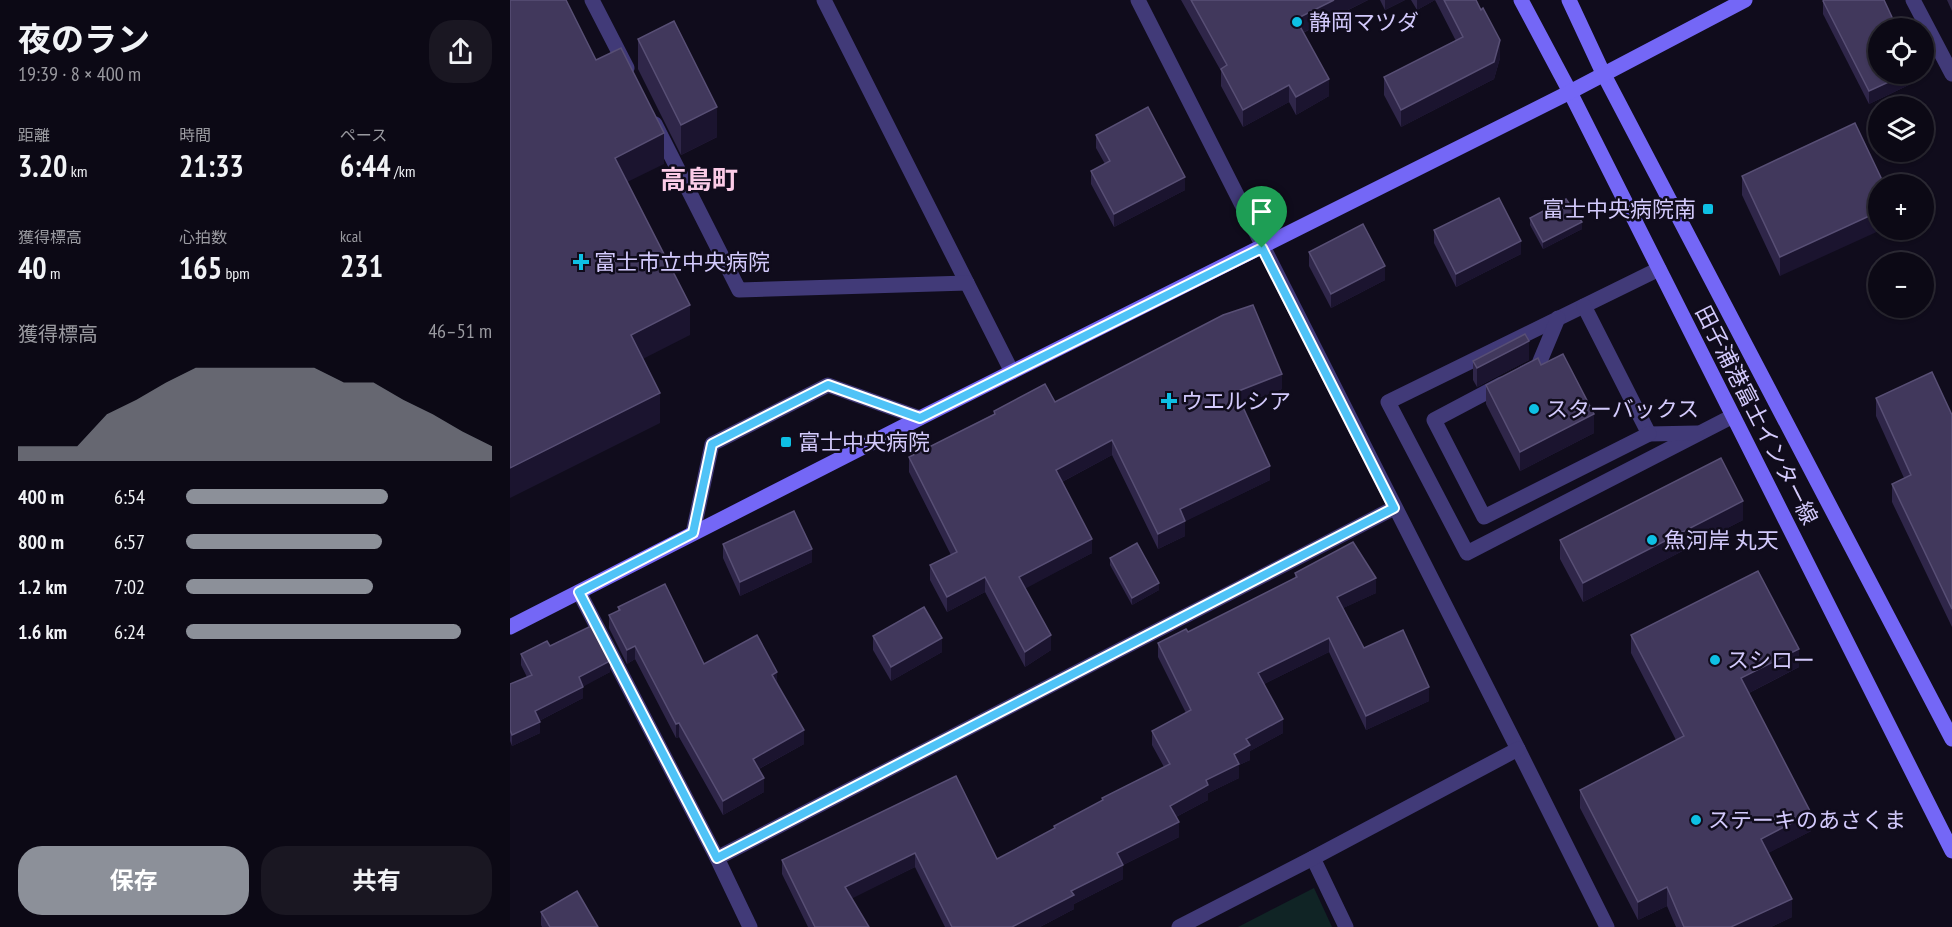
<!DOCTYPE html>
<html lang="ja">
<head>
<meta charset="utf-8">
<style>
  :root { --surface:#0c0915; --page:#1a1722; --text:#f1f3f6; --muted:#9a9aa0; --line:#2c2a34; --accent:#8c9099 }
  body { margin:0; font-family:"PT Sans Narrow","Noto Sans JP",sans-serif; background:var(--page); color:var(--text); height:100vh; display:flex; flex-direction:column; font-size:22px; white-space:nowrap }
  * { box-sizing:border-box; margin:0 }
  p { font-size:20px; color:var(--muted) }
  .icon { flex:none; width:33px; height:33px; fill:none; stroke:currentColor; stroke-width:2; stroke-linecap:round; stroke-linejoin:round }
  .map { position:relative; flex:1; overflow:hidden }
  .drawer { display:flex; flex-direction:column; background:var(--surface); width:510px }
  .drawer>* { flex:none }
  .tools { position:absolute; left:1358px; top:18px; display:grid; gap:12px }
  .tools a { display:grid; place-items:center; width:66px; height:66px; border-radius:50%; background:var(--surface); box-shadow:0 2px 4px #0004,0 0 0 2px var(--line); font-size:30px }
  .pin { position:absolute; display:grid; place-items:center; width:51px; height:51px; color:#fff; margin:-62px -26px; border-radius:50% 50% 50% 0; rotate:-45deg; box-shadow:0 0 6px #0007 }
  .pin .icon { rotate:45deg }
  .round { display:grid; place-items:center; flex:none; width:63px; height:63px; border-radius:24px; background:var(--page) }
  .headline { display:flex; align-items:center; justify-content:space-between; height:102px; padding:0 18px }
  h1 { font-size:33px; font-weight:700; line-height:45px }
  .figures { display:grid; grid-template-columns:repeat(3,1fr); gap:9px; height:102px; padding:6px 18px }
  .figures div { display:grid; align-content:center }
  .figures b { font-size:30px; font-weight:700 }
  .figures small { font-size:16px; font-weight:400 }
  .figures p { font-size:16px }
  .chart { height:168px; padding:12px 18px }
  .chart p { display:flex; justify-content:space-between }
  .chart svg { width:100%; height:108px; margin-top:6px; fill:var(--accent); opacity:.7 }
  .button { display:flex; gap:12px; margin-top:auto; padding:12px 18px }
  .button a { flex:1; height:69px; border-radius:24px; background:var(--accent); color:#fff; font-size:24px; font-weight:700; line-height:69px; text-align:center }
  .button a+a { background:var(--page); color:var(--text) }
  ul { padding:0 18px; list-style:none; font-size:20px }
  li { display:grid; grid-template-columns:96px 72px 1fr; align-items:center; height:45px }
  li i { height:15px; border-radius:8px; background:var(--accent) }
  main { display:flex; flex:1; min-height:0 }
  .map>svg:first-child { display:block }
  .green { fill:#102425 }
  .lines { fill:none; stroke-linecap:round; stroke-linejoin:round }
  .lane { stroke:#413a78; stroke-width:15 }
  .street { stroke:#413a78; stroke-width:15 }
  .secondary { stroke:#7467f6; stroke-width:15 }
  .wall { fill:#2f2649 }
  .shaded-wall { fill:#1b142f }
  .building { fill:#41385c; stroke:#584f75; stroke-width:1.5 }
  .route-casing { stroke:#fff; stroke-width:12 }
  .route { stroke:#4fc3f7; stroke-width:8 }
  .poi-dot { fill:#0ec0e4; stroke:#100c1c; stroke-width:2 }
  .labels { text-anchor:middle; stroke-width:5; stroke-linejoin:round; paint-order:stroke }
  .poi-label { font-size:22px; fill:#d3cafc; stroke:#100c1c; text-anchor:start }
  .street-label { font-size:22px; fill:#d3cafc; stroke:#100c1c }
  .quarter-label { font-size:26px; font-weight:bold; fill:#fccce7; stroke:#100c1c }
</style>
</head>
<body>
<main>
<section class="drawer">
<div class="headline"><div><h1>夜のラン</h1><p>19:39 · 8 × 400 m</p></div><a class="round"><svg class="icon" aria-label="share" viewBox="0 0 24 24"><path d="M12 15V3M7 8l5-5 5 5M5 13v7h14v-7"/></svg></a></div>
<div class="figures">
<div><p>距離</p><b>3.20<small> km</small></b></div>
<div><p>時間</p><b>21:33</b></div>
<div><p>ペース</p><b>6:44<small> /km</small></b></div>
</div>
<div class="figures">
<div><p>獲得標高</p><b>40<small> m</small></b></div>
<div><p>心拍数</p><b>165<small> bpm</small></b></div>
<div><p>kcal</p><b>231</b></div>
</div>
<div class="chart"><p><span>獲得標高</span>46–51 m</p>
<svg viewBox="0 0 160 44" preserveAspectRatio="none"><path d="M0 44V38L10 38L20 38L30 25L40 19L50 12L60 6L70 6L80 6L90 6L100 6L110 12L120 12L130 19L140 25L150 32L160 38V44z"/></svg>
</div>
<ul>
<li><b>400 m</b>6:54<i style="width:66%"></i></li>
<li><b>800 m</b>6:57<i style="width:64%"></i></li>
<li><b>1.2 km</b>7:02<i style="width:61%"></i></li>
<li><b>1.6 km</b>6:24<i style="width:90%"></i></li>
</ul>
<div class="button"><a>保存</a><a>共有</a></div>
</section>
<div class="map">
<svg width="1442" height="927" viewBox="0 0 1442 927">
  <rect width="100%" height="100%" fill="#100c1c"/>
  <polygon class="green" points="804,888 822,927 728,927"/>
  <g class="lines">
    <g class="lane">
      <polyline points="82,0 117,68"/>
      <polyline points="314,0 502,372"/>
      <polyline points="145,124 229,290 457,283"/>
      <polyline points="1149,269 878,402 957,553 1223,416"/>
      <polyline points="1074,306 1139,434 1187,433"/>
      <polyline points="1014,373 1028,366 1048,318"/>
      <polyline points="992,384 924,420 974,517 1139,434"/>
      <polyline points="183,533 202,444 318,385 410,418"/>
    </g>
    <g class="street">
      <polyline points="628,0 1008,749 1097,927"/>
      <polyline points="1403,0 1442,74"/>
      <polyline points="69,592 207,858 240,927"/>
      <polyline points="207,858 884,508"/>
      <polyline points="803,858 836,927"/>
      <polyline points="669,927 803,858 1008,749"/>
    </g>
    <g class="secondary">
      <polyline points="1011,0 1060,92 1442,851"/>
      <polyline points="1059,0 1093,73 1442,739"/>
      <polyline points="0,627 410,418 1060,92 1235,0"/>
    </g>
  </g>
  <g class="wall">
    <polygon points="671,0 858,0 793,33 819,96 786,115 779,102 733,127 711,86 711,71"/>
    <polygon points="870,0 895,0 875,10"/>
    <polygon points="901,0 966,0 971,10 990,58 984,79 891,127 874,95 874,77 946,41 925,0 907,10"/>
    <polygon points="1437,0 1442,0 1442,11"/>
    <polygon points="1313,1 1405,74 1405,82 1359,104 1313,14"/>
    <polygon points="128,39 207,137 171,155 128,69"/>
    <polygon points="586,135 675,190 604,227 581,184 581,171 595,164 586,148"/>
    <polygon points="1232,176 1374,184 1270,276 1232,195"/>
    <polygon points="1020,218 1072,229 1033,249 1020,225"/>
    <polygon points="924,230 1011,254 946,287 924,243"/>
    <polygon points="799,252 875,280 821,308 799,266"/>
    <polygon points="1019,360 967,387 963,380 963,361"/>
    <polygon points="1031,365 1084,433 1010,471 976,404 976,385"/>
    <polygon points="772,389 731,404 760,480 675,521 675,536 648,549 602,455 552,482 582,553 515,588 541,650 515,667 475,592 437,612 420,580 420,565 441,555 399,472 399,457 484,414 484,411 545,402"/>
    <polygon points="1366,398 1442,415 1442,627 1382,502 1382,484 1394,478 1366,416"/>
    <polygon points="1233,520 1073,602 1050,559 1050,540"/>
    <polygon points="213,544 302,562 230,596 213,558"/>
    <polygon points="600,558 649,590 622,605 600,565"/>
    <polygon points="785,573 866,593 833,608 854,648 919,701 856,730 819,652 754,684 773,733 740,751 740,760 729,765 729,778 698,793 698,800 666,817 669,837 613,865 613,879 564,904 564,909 530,927 435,927 405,867 341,898 359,927 298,927 272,874 272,860 446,776 487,859 544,829 544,826 592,801 592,798 654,767 642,745 642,731 676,713 648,657 648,643 678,632 785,578"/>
    <polygon points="108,607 194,664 267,682 294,744 249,769 254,792 213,815 169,737 166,738 125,659 117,664 99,628 99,615 108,611"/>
    <polygon points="1121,635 1289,667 1239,693 1301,831 1258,853 1282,917 1261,927 1166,927 1157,906 1128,920 1070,808 1070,790 1166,740 1121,653"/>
    <polygon points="363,636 432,652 381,681 363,650"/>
    <polygon points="40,646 100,672 73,686 73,698 29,721 30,733 2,746 0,741 0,684 17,677 11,665 11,654"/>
    <polygon points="31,912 88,927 32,927 31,925"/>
  </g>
  <g class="shaded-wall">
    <polygon points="824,0 858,0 786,36 786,19"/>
    <polygon points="875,0 895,0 875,10"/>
    <polygon points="907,0 925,0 907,10"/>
    <polygon points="990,40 990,58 984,79 891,127 891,110"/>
    <polygon points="1396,74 1405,74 1405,82 1359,104 1359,91"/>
    <polygon points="819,79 819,96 786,115 786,97"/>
    <polygon points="779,85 779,102 733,127 733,110"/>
    <polygon points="207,107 207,137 171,155 171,125"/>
    <polygon points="154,133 154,164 105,188 105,158"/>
    <polygon points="675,177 675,190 604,227 604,214"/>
    <polygon points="1368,212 1368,230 1371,230 1270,276 1270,257"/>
    <polygon points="1072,222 1072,229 1033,249 1033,242"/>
    <polygon points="1011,241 1011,254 946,287 946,274"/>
    <polygon points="875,266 875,280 821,308 821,294"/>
    <polygon points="180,305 180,335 121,365 121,335"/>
    <polygon points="1019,341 1019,360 967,387 967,368"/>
    <polygon points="772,374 772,389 726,406 726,392"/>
    <polygon points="150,393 150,423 0,498 0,468"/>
    <polygon points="1084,414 1084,433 1010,471 1010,452"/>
    <polygon points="602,440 602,455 546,485 546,470"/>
    <polygon points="760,466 760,480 670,524 670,509"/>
    <polygon points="1233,501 1233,520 1073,602 1073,583"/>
    <polygon points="675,521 675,536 648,549 648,534"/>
    <polygon points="582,539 582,553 509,592 509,577"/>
    <polygon points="302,549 302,562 230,596 230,582"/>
    <polygon points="475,577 475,592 437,612 437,597"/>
    <polygon points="866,578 866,593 827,611 827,597"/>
    <polygon points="649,583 649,590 622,605 622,598"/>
    <polygon points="541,635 541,650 515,667 515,652"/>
    <polygon points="432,638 432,652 381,681 381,667"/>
    <polygon points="819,638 819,652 748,687 748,673"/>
    <polygon points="125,646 125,659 117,664 117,650"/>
    <polygon points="1289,649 1289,667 1231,697 1231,678"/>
    <polygon points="100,661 100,672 69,689 69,677"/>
    <polygon points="267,672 267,686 262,675"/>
    <polygon points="73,687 73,698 25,723 25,711"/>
    <polygon points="919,687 919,701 856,730 856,716"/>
    <polygon points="773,719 773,733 740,751 740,760 729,765 729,778 698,793 698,800 660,820 660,806 696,780 724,754 736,739"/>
    <polygon points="30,722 30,733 2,746 2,735"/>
    <polygon points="169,723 169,737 166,738 166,724"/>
    <polygon points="294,730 294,744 243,772 243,759"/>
    <polygon points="254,778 254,792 213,815 213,801"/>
    <polygon points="1301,813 1301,831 1251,857 1251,839"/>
    <polygon points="669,822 669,837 607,868 607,853"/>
    <polygon points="405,853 405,867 335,902 335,887"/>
    <polygon points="613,865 613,879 564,904 564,909 530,927 502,927 561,891"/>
    <polygon points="1157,887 1157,906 1128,920 1128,902"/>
    <polygon points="1282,899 1282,917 1261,927 1221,927"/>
  </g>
  <g class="building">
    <polygon points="0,0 56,0 86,60 111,48 154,133 105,158 180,305 121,335 150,393 0,468"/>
    <polygon points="681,0 824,0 786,19 819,79 786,97 779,85 733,110 711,69 717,65"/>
    <polygon points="934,0 966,0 971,10 973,8 990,40 984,62 891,110 874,77 953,37"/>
    <polygon points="1314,0 1374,0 1387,28 1368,28 1368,74 1396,74 1359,91 1313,1"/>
    <polygon points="164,21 207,107 171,125 128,39"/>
    <polygon points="638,107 675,177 604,214 581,171 600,161 586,135"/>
    <polygon points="1345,123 1374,184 1368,184 1368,212 1270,257 1232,176"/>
    <polygon points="989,198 1011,241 946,274 924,230"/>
    <polygon points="1056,199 1072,222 1033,242 1020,218"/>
    <polygon points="853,224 875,266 821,294 799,252"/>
    <polygon points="743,305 772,374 726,392 760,466 670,509 675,521 648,534 602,440 546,470 582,539 509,577 541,635 515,652 475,577 437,597 420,565 447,552 399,457 485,414 484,411 535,384 545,402 713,315"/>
    <polygon points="1015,334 1019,341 967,368 963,361"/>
    <polygon points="1053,354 1084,414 1010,452 976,385 1028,358 1031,365"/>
    <polygon points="1422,372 1442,415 1442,609 1382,484 1401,475 1366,398"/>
    <polygon points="1211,458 1233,501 1073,583 1050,540"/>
    <polygon points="284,511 302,549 230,582 213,544"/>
    <polygon points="843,542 866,578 827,597 854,648 893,630 919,687 856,716 819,638 748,673 773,719 736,739 740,745 724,754 729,764 696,780 698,785 660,806 669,822 607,853 613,865 561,891 564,895 502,927 442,927 405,853 335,887 359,927 305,927 272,860 446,776 487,859 545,828 544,826 593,800 592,798 660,764 642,731 681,710 648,643 676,629 678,632 787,577 785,573"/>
    <polygon points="627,543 649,583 622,598 600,558"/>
    <polygon points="1248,571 1289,649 1231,678 1301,813 1251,839 1282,899 1221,927 1174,927 1157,887 1128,902 1070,790 1174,736 1121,635"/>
    <polygon points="155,584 194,664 247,635 267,672 262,675 294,730 243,759 254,778 213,801 169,723 166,724 125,646 117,650 99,615 110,610 108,607"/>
    <polygon points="414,607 432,638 381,667 363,636"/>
    <polygon points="81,626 100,661 69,677 73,687 25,711 30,722 2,735 0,730 0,684 22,675 11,654 37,641 40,646"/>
    <polygon points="67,891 88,927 40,927 31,912"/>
  </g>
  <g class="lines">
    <defs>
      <polygon id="route" points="752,248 884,508 207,858 69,592 183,533 202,444 318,385 410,418"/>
    </defs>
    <use href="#route" class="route-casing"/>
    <use href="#route" class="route"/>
  </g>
  <g class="poi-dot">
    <circle cx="787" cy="22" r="6"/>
    <rect x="1192" y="203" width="12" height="12" rx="3"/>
    <path d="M68 253h6v6h6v6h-6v6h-6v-6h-6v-6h6z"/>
    <path d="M656 392h6v6h6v6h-6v6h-6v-6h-6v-6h6z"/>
    <circle cx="1024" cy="409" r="6"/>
    <rect x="270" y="436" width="12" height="12" rx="3"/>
    <circle cx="1142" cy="540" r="6"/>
    <circle cx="1205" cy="660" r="6"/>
    <circle cx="1186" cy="820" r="6"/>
  </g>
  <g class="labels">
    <g class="poi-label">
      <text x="799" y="30">静岡マツダ</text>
      <text x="1186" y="217" text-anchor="end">富士中央病院南</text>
      <text x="84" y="270">富士市立中央病院</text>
      <text x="671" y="409">ウエルシア</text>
      <text x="1036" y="417">スターバックス</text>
      <text x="288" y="450">富士中央病院</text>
      <text x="1154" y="548">魚河岸 丸天</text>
      <text x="1217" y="668">スシロー</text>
      <text x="1198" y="828">ステーキのあさくま</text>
    </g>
    <g class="street-label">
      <text transform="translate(1247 415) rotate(63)" y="8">田子浦港富士インター線</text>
    </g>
    <g class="quarter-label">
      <text x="189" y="189">高島町</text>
    </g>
  </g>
</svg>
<div class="tools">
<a><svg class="icon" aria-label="locate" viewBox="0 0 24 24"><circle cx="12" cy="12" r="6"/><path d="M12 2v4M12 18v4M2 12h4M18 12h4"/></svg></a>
<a><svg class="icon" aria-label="layers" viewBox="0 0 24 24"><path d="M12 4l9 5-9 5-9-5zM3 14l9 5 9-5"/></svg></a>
<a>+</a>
<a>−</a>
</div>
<div class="pin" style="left:752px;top:248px;background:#1e9e55"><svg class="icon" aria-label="arrive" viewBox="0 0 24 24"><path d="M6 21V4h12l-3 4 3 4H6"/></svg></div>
</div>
</main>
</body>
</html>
